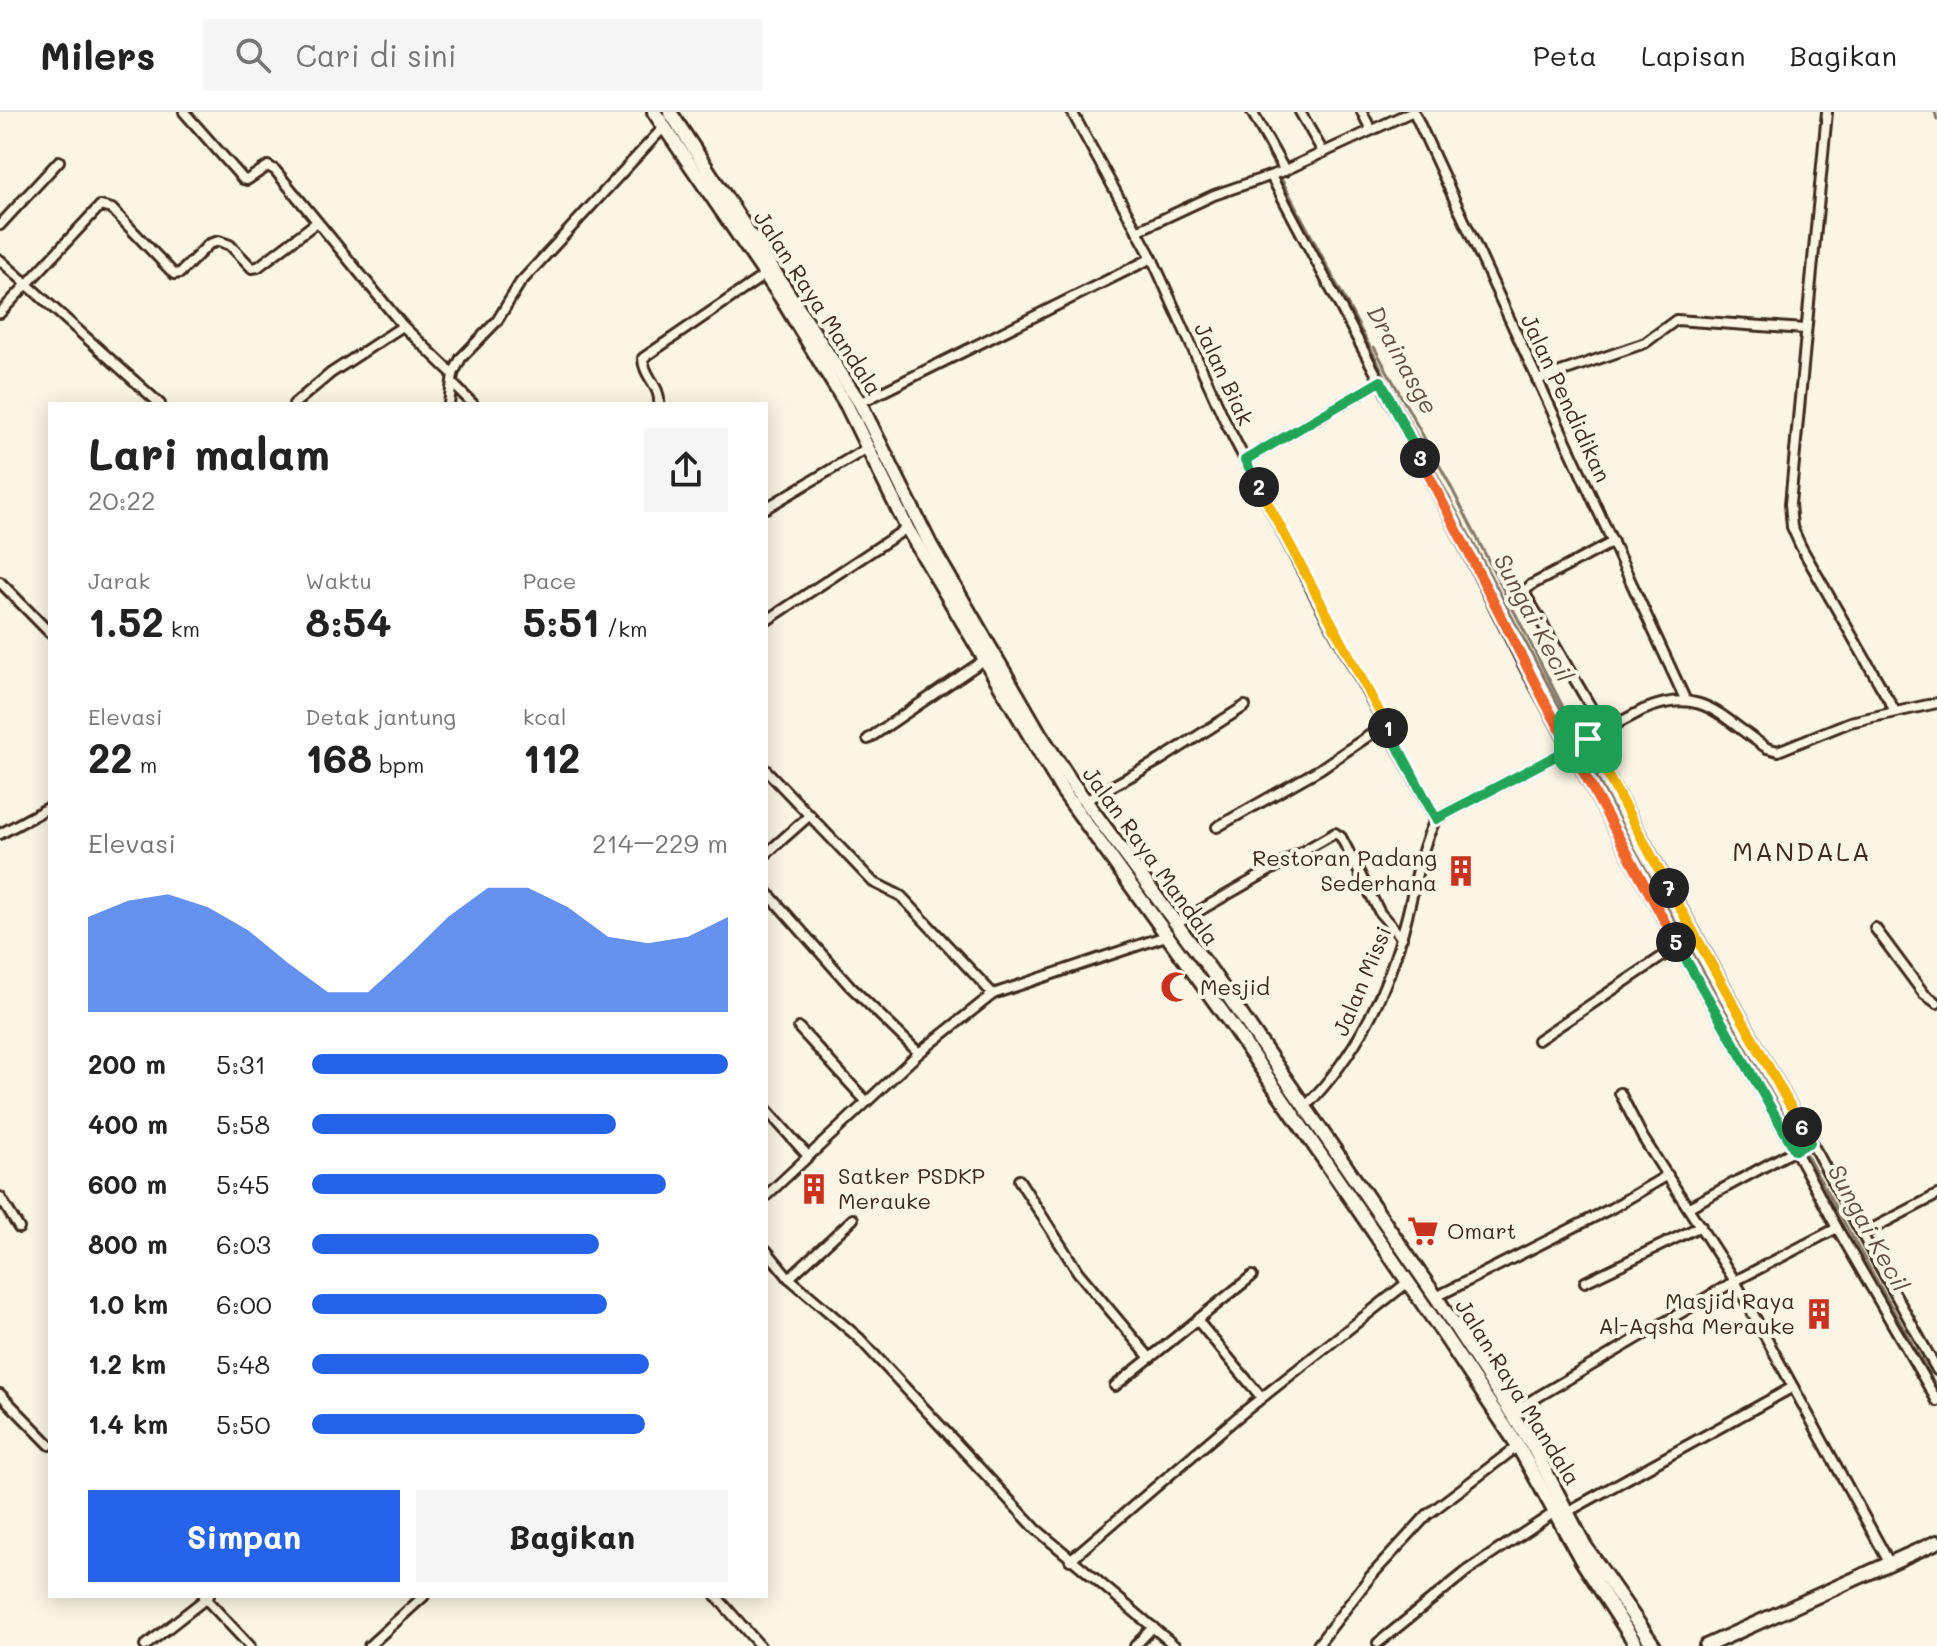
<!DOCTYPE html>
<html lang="id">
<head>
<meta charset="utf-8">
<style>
  :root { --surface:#fff; --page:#f6f6f6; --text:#222; --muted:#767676; --line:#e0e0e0; --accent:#2563eb }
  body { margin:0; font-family:Mali,sans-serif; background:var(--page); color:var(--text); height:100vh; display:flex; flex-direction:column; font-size:30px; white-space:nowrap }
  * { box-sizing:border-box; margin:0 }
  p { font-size:26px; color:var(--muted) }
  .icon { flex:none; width:44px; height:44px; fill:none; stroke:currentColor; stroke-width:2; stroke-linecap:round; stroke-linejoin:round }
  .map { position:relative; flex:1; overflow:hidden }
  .panel { position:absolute; left:48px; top:290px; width:720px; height:1196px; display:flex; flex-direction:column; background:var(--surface); border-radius:0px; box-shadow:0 4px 20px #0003 }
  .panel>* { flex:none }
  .pin { position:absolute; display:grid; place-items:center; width:68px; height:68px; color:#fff; margin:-34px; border-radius:16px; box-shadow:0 4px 12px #0006 }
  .km { position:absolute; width:40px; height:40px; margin:-20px; border-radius:50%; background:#222; color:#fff; font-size:22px; line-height:40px; text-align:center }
  .round { display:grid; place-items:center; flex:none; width:84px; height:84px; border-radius:0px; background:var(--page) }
  .overview { display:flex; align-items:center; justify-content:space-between; height:136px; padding:0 40px }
  h1 { font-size:44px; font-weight:700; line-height:60px }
  .stats { display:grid; grid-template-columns:repeat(3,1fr); gap:12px; height:136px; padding:8px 40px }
  .stats div { display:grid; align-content:center }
  .stats b { font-size:40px; font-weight:700 }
  .stats small { font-size:22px; font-weight:400 }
  .stats p { font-size:22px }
  .chart { height:224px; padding:16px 40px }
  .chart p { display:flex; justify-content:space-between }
  .chart svg { width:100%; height:144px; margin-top:8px; fill:var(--accent); opacity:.7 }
  .cta { display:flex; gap:16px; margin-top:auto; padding:16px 40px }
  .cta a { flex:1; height:92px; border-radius:0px; background:var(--accent); color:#fff; font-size:32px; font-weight:700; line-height:92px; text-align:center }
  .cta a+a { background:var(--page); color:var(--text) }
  ul { padding:0 40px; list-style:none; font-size:26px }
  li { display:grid; grid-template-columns:128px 96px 1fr; align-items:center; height:60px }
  li i { height:20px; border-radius:10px; background:var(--accent) }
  header { display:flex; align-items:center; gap:48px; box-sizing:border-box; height:112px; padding:0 40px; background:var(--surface); border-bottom:2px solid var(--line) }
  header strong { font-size:38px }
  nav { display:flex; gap:44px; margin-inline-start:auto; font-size:28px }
  .search { width:560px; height:72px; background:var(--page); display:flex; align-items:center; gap:20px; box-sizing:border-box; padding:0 28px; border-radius:0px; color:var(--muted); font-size:30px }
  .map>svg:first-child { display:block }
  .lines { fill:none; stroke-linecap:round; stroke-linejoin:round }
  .stream { stroke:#85796b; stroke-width:3 }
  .minor-casing { stroke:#3b2a1e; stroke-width:14 }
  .trunk-casing { stroke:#3b2a1e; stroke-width:18 }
  .minor { stroke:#fcf5e5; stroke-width:8 }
  .trunk { stroke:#fcf5e5; stroke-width:12 }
  .split-1-casing { stroke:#fff; stroke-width:16 }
  .split-2-casing { stroke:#fff; stroke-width:16 }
  .split-3-casing { stroke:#fff; stroke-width:16 }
  .split-4-casing { stroke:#fff; stroke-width:16 }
  .split-5-casing { stroke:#fff; stroke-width:16 }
  .split-6-casing { stroke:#fff; stroke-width:16 }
  .split-7-casing { stroke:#fff; stroke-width:16 }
  .split-8-casing { stroke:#fff; stroke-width:16 }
  .split-1 { stroke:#22a559; stroke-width:10 }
  .split-2 { stroke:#f5b400; stroke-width:10 }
  .split-3 { stroke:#22a559; stroke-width:10 }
  .split-4 { stroke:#f0652b; stroke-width:10 }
  .split-5 { stroke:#f0652b; stroke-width:10 }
  .split-6 { stroke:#22a559; stroke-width:10 }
  .split-7 { stroke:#f5b400; stroke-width:10 }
  .split-8 { stroke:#f5b400; stroke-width:10 }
  .labels { text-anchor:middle; stroke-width:8; stroke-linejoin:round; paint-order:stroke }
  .street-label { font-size:22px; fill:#3b2a1e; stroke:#fcf5e5 }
  .poi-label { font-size:22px; fill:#3b2a1e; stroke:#fcf5e5; text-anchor:start }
  .water-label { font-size:24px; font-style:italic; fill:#605144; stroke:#fcf5e5 }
  .quarter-label { font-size:26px; letter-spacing:2px; fill:#3b2a1e; stroke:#fcf5e5 }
</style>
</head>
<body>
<header>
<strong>Milers</strong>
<div class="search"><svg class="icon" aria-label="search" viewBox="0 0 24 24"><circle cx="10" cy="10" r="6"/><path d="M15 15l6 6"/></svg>Cari di sini</div>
<nav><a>Peta</a><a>Lapisan</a><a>Bagikan</a></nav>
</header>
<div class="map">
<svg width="1937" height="1534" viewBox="0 0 1937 1534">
  <rect width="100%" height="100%" fill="#fcf5e5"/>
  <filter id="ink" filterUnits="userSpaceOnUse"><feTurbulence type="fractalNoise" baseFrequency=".0125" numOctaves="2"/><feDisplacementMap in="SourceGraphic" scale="16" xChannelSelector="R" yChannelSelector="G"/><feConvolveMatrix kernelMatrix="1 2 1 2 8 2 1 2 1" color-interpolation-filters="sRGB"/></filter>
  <g filter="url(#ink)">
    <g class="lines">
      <g class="stream">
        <polyline points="1246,0 1634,736 1937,1276"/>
        <polyline points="1935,0 1937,7"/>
        <polyline points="1374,235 1448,369 1598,664"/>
      </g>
      <defs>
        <g id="minor">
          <polyline points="184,0 243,67 247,68 268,54 275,58 403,214 453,262"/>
          <polyline points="1072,0 1152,146 1226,311 1312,478 1436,707"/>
          <polyline points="1252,0 1285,59"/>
          <polyline points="1300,0 1323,40"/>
          <polyline points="1362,0 1371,18"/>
          <polyline points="1414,0 1685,587"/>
          <polyline points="1827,0 1790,392 1792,415 1801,435 1895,599"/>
          <polyline points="1271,64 1411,328 1525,556 1678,834 1538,928"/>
          <polyline points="0,113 59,49"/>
          <polyline points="1137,119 1214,83 1281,60 1411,0"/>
          <polyline points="0,148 160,292"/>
          <polyline points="0,201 100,94 112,97 174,162 180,161 209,132 219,129 230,133 252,156 258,155 317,110"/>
          <polyline points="1537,268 1645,231 1676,208 1805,217"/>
          <polyline points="453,272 473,292"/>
          <polyline points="860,291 1152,146"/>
          <polyline points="294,292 331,261 403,214"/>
          <polyline points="449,292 453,262 461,246 497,209 520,171 663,16"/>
          <path d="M659,292c2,-18 -16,-28 -16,-46l123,-84"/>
          <polyline points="1245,348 1381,269"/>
          <polyline points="766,396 869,335"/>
          <polyline points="0,470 50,521"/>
          <polyline points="766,509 907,416"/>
          <polyline points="1604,618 1524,480 1531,473 1613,430"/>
          <polyline points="868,627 987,546"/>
          <polyline points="1588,627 1862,1122"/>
          <polyline points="766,658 873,770 901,784 993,882"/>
          <polyline points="1085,689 1160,648 1245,594"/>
          <polyline points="1217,715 1320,657 1386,612"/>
          <polyline points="0,722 50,695"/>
          <polyline points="766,742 810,703"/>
          <polyline points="766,779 850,874 919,941"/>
          <polyline points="1176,812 1335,721 1341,725 1380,801 1402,826"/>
          <polyline points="1875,816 1924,882 1937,891"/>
          <polyline points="1678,834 1795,1038 1810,1030"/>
          <polyline points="799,916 866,989"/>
          <polyline points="1620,981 1643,1026 1735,1169 1890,1452"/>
          <path d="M1304,996c53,-54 84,-116 102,-188 9,-33 14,-72 30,-101l207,-109c61,-25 77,8 124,38l11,3 72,-29 87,-19"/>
          <polyline points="766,997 808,1044"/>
          <polyline points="1019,1068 1078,1160 1150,1246"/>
          <polyline points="1937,1083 1862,1122 1937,1258"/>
          <polyline points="766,1084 919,941 993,882 1169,823"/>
          <polyline points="0,1085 19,1116"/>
          <polyline points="1689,1095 1795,1038 1837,1116"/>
          <polyline points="766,1138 789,1166 859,1226 1036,1417 1175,1534"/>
          <polyline points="789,1166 853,1107"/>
          <polyline points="1585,1170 1701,1114"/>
          <polyline points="1436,1185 1612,1096 1668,1063"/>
          <polyline points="1197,1208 1261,1285"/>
          <polyline points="1115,1274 1252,1164"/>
          <polyline points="0,1282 50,1333"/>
          <polyline points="1512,1300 1735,1169 1837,1116 1937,1289"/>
          <polyline points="1567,1400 1793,1275"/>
          <polyline points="1070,1448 1240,1303 1408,1170"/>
          <polyline points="716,1484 760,1534"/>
          <polyline points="204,1485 250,1534"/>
          <polyline points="1378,1531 1467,1459 1555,1400"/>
          <polyline points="145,1534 209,1484"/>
          <polyline points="369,1534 424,1484"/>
          <polyline points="1135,1534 1153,1515"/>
          <polyline points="1317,1534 1370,1465 1427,1403 1518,1334"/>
        </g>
        <g id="trunk">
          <polyline points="654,0 780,184 847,294 907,416 1062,678 1233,915 1436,1211 1518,1334 1582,1449 1637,1534"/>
          <polyline points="670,0 860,291 930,432 1040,622 1070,668 1209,856 1436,1185 1532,1333 1585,1434 1654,1534"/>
          <polyline points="1706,1534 1937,1430"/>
        </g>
      </defs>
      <use href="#minor" class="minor-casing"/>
      <use href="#trunk" class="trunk-casing"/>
      <use href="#minor" class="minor"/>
      <use href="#trunk" class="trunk"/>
    </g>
  </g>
  <g class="lines" filter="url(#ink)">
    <defs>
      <polyline id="split-1" points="1388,616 1436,707 1588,627"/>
      <polyline id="split-2" points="1259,375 1388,616"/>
      <polyline id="split-3" points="1259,375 1245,348 1381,269 1420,346"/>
      <polyline id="split-4" points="1420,346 1545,590"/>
      <polyline id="split-5" points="1545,590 1676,830"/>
      <polyline id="split-6" points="1676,830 1795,1038 1810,1030 1802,1015"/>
      <polyline id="split-7" points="1669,776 1802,1015"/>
      <polyline id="split-8" points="1588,627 1669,776"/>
    </defs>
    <use href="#split-1" class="split-1-casing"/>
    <use href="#split-2" class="split-2-casing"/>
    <use href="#split-3" class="split-3-casing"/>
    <use href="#split-4" class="split-4-casing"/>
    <use href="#split-5" class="split-5-casing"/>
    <use href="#split-6" class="split-6-casing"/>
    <use href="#split-7" class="split-7-casing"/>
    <use href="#split-8" class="split-8-casing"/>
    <use href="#split-1" class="split-1"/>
    <use href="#split-2" class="split-2"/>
    <use href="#split-3" class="split-3"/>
    <use href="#split-4" class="split-4"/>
    <use href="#split-5" class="split-5"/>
    <use href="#split-6" class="split-6"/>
    <use href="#split-7" class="split-7"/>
    <use href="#split-8" class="split-8"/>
  </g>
  <defs>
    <symbol id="building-bare" viewBox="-9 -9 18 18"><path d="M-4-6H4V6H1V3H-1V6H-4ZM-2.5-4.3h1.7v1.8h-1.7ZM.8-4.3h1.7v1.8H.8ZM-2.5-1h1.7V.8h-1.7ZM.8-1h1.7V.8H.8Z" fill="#c8321e" stroke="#fcf5e5" stroke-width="2.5" paint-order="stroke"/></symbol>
    <symbol id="mosque-bare" viewBox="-9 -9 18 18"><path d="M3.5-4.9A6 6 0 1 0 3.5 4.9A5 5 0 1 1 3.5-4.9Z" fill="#c8321e" stroke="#fcf5e5" stroke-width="2.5" paint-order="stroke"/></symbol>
    <symbol id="supermarket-bare" viewBox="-9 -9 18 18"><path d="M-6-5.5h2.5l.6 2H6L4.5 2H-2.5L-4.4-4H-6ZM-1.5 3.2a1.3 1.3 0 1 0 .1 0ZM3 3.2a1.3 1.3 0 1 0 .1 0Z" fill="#c8321e" stroke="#fcf5e5" stroke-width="2.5" paint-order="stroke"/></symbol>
  </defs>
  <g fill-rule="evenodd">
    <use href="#building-bare" x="1439" y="737" width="44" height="44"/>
    <use href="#mosque-bare" x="1154" y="853" width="44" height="44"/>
    <use href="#building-bare" x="792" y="1055" width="44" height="44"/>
    <use href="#supermarket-bare" x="1401" y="1097" width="44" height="44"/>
    <use href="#building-bare" x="1797" y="1180" width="44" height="44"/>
  </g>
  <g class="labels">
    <g class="street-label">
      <text transform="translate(818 191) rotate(57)" y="8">Jalan Raya Mandala</text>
      <text transform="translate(1224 262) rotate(65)" y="8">Jalan Biak</text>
      <text transform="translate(1566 286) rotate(65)" y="8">Jalan Pendidikan</text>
      <text transform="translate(1151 744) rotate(54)" y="8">Jalan Raya Mandala</text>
      <text transform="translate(1362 869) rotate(-67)" y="8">Jalan Missi</text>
      <text transform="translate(1518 1280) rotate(58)" y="8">Jalan Raya Mandala</text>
    </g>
    <g class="poi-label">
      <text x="1437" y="754" text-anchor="end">Restoran Padang<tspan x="1437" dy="25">Sederhana</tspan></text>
      <text x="1200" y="883">Mesjid</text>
      <text x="838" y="1072">Satker PSDKP<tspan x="838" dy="25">Merauke</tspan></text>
      <text x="1447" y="1127">Omart</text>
      <text x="1795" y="1197" text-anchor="end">Masjid Raya<tspan x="1795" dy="25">Al-Aqsha Merauke</tspan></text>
    </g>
    <g class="water-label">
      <text transform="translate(1402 248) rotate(61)" y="8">Drainasge</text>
      <text transform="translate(1533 506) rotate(62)" y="8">Sungai Kecil</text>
      <text transform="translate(1868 1116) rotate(61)" y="8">Sungai Kecil</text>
    </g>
    <g class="quarter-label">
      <text x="1802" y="749">MANDALA</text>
    </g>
  </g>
</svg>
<div class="pin" style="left:1588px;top:627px;background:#1e9e55"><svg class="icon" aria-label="arrive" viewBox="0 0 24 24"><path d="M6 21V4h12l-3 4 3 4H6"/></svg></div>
<b class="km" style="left:1388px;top:616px">1</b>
<b class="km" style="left:1259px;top:375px">2</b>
<b class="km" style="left:1420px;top:346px">3</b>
<b class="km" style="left:1676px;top:830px">5</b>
<b class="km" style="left:1802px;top:1015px">6</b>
<b class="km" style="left:1669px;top:776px">7</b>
<section class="panel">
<div class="overview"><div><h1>Lari malam</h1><p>20:22</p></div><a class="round"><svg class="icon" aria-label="share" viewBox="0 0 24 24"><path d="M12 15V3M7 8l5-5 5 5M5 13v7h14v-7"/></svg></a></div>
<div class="stats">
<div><p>Jarak</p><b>1.52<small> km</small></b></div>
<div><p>Waktu</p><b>8:54</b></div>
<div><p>Pace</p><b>5:51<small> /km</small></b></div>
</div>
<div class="stats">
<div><p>Elevasi</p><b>22<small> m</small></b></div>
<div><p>Detak jantung</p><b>168<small> bpm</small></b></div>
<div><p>kcal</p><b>112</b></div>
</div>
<div class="chart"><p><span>Elevasi</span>214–229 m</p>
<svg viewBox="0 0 160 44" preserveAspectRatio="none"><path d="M0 44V15L10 10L20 8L30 12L40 19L50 29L60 38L70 38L80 27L90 15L100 6L110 6L120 12L130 21L140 23L150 21L160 15V44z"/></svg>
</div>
<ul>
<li><b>200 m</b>5:31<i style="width:100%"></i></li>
<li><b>400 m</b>5:58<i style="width:73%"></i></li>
<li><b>600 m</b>5:45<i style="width:85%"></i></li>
<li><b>800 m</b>6:03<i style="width:69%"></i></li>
<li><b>1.0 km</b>6:00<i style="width:71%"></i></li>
<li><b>1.2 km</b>5:48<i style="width:81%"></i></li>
<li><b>1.4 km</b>5:50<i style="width:80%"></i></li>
</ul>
<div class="cta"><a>Simpan</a><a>Bagikan</a></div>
</section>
</div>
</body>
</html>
